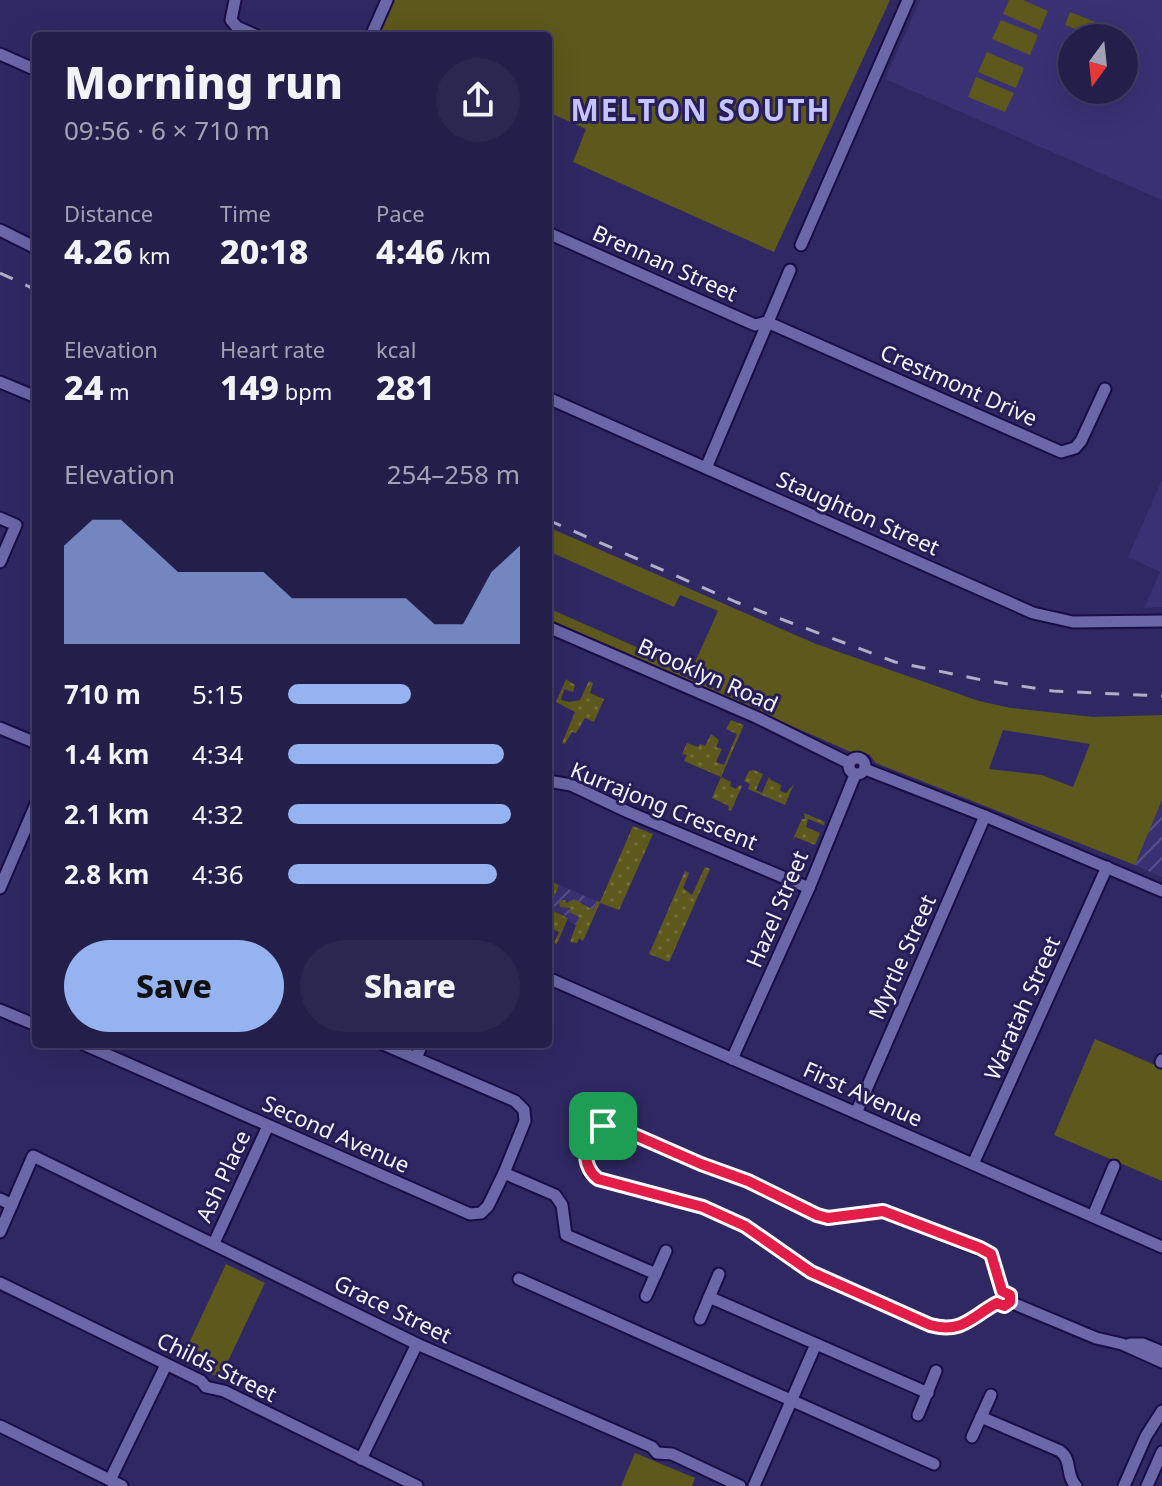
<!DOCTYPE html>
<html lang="en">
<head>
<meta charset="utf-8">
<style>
  :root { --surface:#241e4a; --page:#2c2751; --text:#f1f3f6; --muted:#a3a2b5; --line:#413c62; --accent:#95b2f1 }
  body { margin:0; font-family:"Noto Sans",sans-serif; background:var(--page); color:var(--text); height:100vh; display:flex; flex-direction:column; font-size:30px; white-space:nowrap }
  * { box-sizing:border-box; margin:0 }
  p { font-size:26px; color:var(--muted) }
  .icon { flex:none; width:44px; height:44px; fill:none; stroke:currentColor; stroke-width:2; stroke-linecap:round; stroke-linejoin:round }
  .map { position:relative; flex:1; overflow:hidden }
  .drawer { position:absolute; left:32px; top:32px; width:520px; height:1016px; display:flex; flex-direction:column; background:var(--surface); border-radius:8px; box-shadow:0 8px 32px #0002,0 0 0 2px var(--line) }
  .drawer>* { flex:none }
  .needle { width:52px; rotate:195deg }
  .controls { position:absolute; left:1058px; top:24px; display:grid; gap:16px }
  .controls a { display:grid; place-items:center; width:80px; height:80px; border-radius:50%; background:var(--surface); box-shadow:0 8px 32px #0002,0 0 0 2px var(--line); font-size:40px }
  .pin { position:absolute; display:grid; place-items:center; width:68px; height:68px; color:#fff; margin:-34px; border-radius:16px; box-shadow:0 4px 12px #0006 }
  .round { display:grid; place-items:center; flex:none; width:84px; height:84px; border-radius:42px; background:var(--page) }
  .headline { display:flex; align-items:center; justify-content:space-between; height:136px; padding:0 32px }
  h1 { font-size:44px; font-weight:800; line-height:60px }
  .stats { display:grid; grid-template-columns:repeat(3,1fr); gap:12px; height:136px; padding:8px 32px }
  .stats div { display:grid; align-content:center }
  .stats b { font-size:34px; font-weight:800 }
  .stats small { font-size:22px; font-weight:400 }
  .stats p { font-size:22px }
  .chart { height:224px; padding:16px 32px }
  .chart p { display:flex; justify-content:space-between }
  .chart svg { width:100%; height:144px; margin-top:8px; fill:var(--accent); opacity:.7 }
  .primary-button { display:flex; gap:16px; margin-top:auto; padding:16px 32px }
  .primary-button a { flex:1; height:92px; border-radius:48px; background:var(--accent); color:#111; font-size:32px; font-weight:800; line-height:92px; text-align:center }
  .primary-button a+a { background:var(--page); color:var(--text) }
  ul { padding:0 32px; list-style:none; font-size:26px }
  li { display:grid; grid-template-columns:128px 96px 1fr; align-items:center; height:60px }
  li i { height:20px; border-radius:10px; background:var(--accent) }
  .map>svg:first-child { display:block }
  .built { fill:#393173; fill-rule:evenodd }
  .industrial { fill:url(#industrial-furrows) }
  .grass { fill:url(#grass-dots) }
  .green { fill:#5d581b; fill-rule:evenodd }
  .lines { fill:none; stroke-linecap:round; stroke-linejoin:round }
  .minor-casing { stroke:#1a0d46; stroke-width:15 }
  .minor { stroke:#6b67a8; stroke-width:11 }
  .rail { stroke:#b1aec7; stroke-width:3; stroke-dasharray:14 14; stroke-linecap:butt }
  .route-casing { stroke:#fff; stroke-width:16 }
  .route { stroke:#e11d48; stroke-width:10 }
  .labels { text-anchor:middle; stroke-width:6; stroke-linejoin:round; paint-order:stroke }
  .street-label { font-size:22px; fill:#f2f2f9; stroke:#271e57 }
  .district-label { font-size:30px; font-weight:bold; letter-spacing:2px; fill:#c5c4fd; stroke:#271e57 }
</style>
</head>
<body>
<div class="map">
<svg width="1162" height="1486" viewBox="0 0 1162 1486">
  <defs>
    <pattern id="industrial-furrows" width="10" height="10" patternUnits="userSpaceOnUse" patternTransform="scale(2)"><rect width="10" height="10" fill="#393173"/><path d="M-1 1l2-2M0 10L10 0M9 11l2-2" fill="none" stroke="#564f88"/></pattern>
    <pattern id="grass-dots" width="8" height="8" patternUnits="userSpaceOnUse" patternTransform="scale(2)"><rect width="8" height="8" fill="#5d581b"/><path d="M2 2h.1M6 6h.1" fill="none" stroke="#75703d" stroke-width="1.8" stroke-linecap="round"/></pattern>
  </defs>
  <rect width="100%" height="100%" fill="#302863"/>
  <g class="built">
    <path d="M920,0h242v200l-277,-121zM1072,38h52v52h-52z"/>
    <polygon points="1162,480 1162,607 1144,608 1160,572 1128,557"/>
  </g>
  <g class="industrial">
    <polygon points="1162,801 1162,877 1135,865"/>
    <polygon points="559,885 597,901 593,910 584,907 585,903 561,901 579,917 576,925 567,920 568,917 549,909"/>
  </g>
  <g class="grass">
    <polygon points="566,679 575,685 573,692 564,689 561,700 570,702 580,700 589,681 593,683 590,693 604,699 594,722 585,718 576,733 572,732 565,744 562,743 575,712 556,702"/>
    <polygon points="731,720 744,725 721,777 731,782 730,786 736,789 739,785 742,786 731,811 728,810 729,806 712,798 721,777 684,761 687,755 682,754 687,743 698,747 700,744 705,746 711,734 719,740 716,747 722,749 716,762 724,765 737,734 726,729"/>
    <polygon points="754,770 763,774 756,790 762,793 769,777 771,780 781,785 780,791 786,793 794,784 785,805 748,789 750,784 744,781 749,771"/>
    <polygon points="804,813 825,822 824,825 808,819 806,827 820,833 815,845 795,837 792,841 802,819 805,819"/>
    <polygon points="633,826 653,834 619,910 600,903 583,941 579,938 577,943 570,942 579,917 569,912 570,908 560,907 559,901 565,900 567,903 574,899 593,910 597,901 600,902"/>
    <polygon points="705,867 710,869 669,962 649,954 685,871 689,873 683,888 692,895"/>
    <polygon points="548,880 559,885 549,909 568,918 557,944 554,943 559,932 548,927 553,915 548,913"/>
  </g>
  <g class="green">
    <polygon points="382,0 890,0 774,252 573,162 586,129 548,112 548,36 378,36 369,32"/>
    <polygon points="1009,0 1023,0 1048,11 1040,30 1003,14"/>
    <polygon points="1070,12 1103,25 1097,38 1065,25"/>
    <polygon points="1001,20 1038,35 1030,55 992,39"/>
    <polygon points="987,52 1024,68 1016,88 978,72"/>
    <polygon points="976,77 1014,93 1005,112 968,97"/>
    <path d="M548,527l268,117 163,57 32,7 82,9 69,-2v85l-27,65 -259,-102 -7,-9 -11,1 -310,-136v-11l143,63 27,-60 -38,-16 -6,12 -126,-56zM1003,730l87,14 -17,43 -31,-12 -53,-6z"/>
    <polygon points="1095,1039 1162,1068 1162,1181 1054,1135"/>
    <polygon points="226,1264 265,1283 220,1378 181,1360"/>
    <polygon points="635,1453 695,1478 692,1486 621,1486"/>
  </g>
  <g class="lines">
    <defs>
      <g id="minor">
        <polyline points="235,0 231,20 237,27 257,36"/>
        <polyline points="371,36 387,0"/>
        <polyline points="0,54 36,70"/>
        <polyline points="0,230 36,248"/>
        <polyline points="548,233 755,325 767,322 1061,452 1075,448 1081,441 1105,389"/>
        <polyline points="801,245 908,0"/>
        <polyline points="0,382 36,397"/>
        <polyline points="548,398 1033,613 1073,622 1162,621"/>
        <polyline points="706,468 790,270"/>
        <polyline points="0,518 16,525 0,562"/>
        <polyline points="548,627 756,717 849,763"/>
        <polyline points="0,728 36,743"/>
        <circle cx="857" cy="766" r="8"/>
        <polyline points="865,769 985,816 1162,891"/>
        <polyline points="548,781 571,785 628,812 809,888"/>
        <polyline points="0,888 36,804"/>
        <polyline points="548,978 1162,1247"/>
        <polyline points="0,1010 36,1025"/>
        <polyline points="83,1044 470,1214 481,1213 488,1206 504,1173 555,1195 562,1205 566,1235 656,1274"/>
        <polyline points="383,1044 515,1101 524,1110 525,1121 504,1173"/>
        <polyline points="416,1058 422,1044"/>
        <polyline points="732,1059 809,888 855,775"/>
        <polyline points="1161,1062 1162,1060"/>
        <polyline points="856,1113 985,816"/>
        <polyline points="973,1164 1107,867"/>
        <polyline points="0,1199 12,1205"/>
        <polyline points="1093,1216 1114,1166"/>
        <polyline points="0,1232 33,1156 417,1344 652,1447 657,1453 672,1454 740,1486"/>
        <polyline points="214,1243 268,1126"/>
        <polyline points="519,1279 934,1464"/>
        <polyline points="0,1283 201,1381 206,1387 224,1391 417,1486"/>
        <polyline points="646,1296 666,1251"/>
        <polyline points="709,1297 928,1393"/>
        <polyline points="1010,1302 1096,1338 1122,1344 1162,1362"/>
        <path d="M997,1303c-26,14 -35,31 -67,22l-119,-53 -66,-46 -42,-19 -105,-28 -8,-6 -3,-8 2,-27 5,-7 18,-6 89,39 47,17 69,34 11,3 55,-7 108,43 11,37"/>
        <polyline points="700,1319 719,1274"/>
        <polyline points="1130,1344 1143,1344 1162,1352"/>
        <polyline points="918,1415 936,1371"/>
        <path d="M981,1417l79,34c13,10 5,24 16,35"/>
        <polyline points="0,1426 122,1486"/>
        <polyline points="972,1437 991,1395"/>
        <polyline points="361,1459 417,1344"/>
        <polyline points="110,1480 166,1365"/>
        <polyline points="754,1486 816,1344"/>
        <polyline points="1124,1486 1146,1436 1162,1411"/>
        <polyline points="1147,1486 1162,1452"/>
      </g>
    </defs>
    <use href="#minor" class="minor-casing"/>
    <use href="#minor" class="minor"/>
    <g class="rail">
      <polyline points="0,273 36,290"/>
      <polyline points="548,520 736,602 895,662 982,680 1053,691 1162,696"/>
    </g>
  </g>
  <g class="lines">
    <defs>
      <path id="route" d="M612,1125l89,39 47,17 69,34 11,3 55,-7 97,37 11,6 11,37 8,4v7l-6,4 -7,-3c-26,14 -35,31 -67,22l-119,-53 -66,-46 -42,-19 -105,-28c-21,-16 -13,-51 14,-54z"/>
    </defs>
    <use href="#route" class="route-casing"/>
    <use href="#route" class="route"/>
  </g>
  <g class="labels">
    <g class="street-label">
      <text transform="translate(665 263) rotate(24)" y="8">Brennan Street</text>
      <text transform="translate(959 385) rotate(24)" y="8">Crestmont Drive</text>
      <text transform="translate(858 513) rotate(24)" y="8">Staughton Street</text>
      <text transform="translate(708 675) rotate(24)" y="8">Brooklyn Road</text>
      <text transform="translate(664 806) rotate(22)" y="8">Kurrajong Crescent</text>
      <text transform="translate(777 909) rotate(-67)" y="8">Hazel Street</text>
      <text transform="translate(902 957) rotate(-66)" y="8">Myrtle Street</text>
      <text transform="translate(1022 1008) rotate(-66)" y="8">Waratah Street</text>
      <text transform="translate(863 1094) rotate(24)" y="8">First Avenue</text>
      <text transform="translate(336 1134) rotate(24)" y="8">Second Avenue</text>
      <text transform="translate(223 1176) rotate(-65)" y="8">Ash Place</text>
      <text transform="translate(393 1309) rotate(26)" y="8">Grace Street</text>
      <text transform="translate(217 1367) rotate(26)" y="8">Childs Street</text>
    </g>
    <g class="district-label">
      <text x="701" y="121">MELTON SOUTH</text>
    </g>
  </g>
</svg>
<div class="controls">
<a><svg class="needle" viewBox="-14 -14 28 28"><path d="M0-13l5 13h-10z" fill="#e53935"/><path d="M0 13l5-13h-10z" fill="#a3a2b5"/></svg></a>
</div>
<div class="pin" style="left:603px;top:1126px;background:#1e9e55"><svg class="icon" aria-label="arrive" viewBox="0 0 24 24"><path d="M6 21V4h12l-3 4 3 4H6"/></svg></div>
<section class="drawer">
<div class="headline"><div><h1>Morning run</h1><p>09:56 · 6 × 710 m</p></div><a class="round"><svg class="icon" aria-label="share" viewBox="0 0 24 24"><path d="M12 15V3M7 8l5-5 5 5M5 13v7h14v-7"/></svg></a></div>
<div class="stats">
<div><p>Distance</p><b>4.26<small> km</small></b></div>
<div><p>Time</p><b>20:18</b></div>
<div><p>Pace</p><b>4:46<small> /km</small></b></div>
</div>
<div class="stats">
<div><p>Elevation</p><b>24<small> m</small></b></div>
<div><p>Heart rate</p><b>149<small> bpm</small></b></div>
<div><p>kcal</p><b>281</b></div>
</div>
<div class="chart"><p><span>Elevation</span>254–258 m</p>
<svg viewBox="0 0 160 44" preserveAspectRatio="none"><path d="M0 44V14L10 6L20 6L30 14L40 22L50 22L60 22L70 22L80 30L90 30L100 30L110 30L120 30L130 38L140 38L150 22L160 14V44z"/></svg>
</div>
<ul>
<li><b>710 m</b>5:15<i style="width:53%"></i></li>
<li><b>1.4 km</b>4:34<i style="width:93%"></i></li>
<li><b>2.1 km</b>4:32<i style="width:96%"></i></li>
<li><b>2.8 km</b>4:36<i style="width:90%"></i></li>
</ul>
<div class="primary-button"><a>Save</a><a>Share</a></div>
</section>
</div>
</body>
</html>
